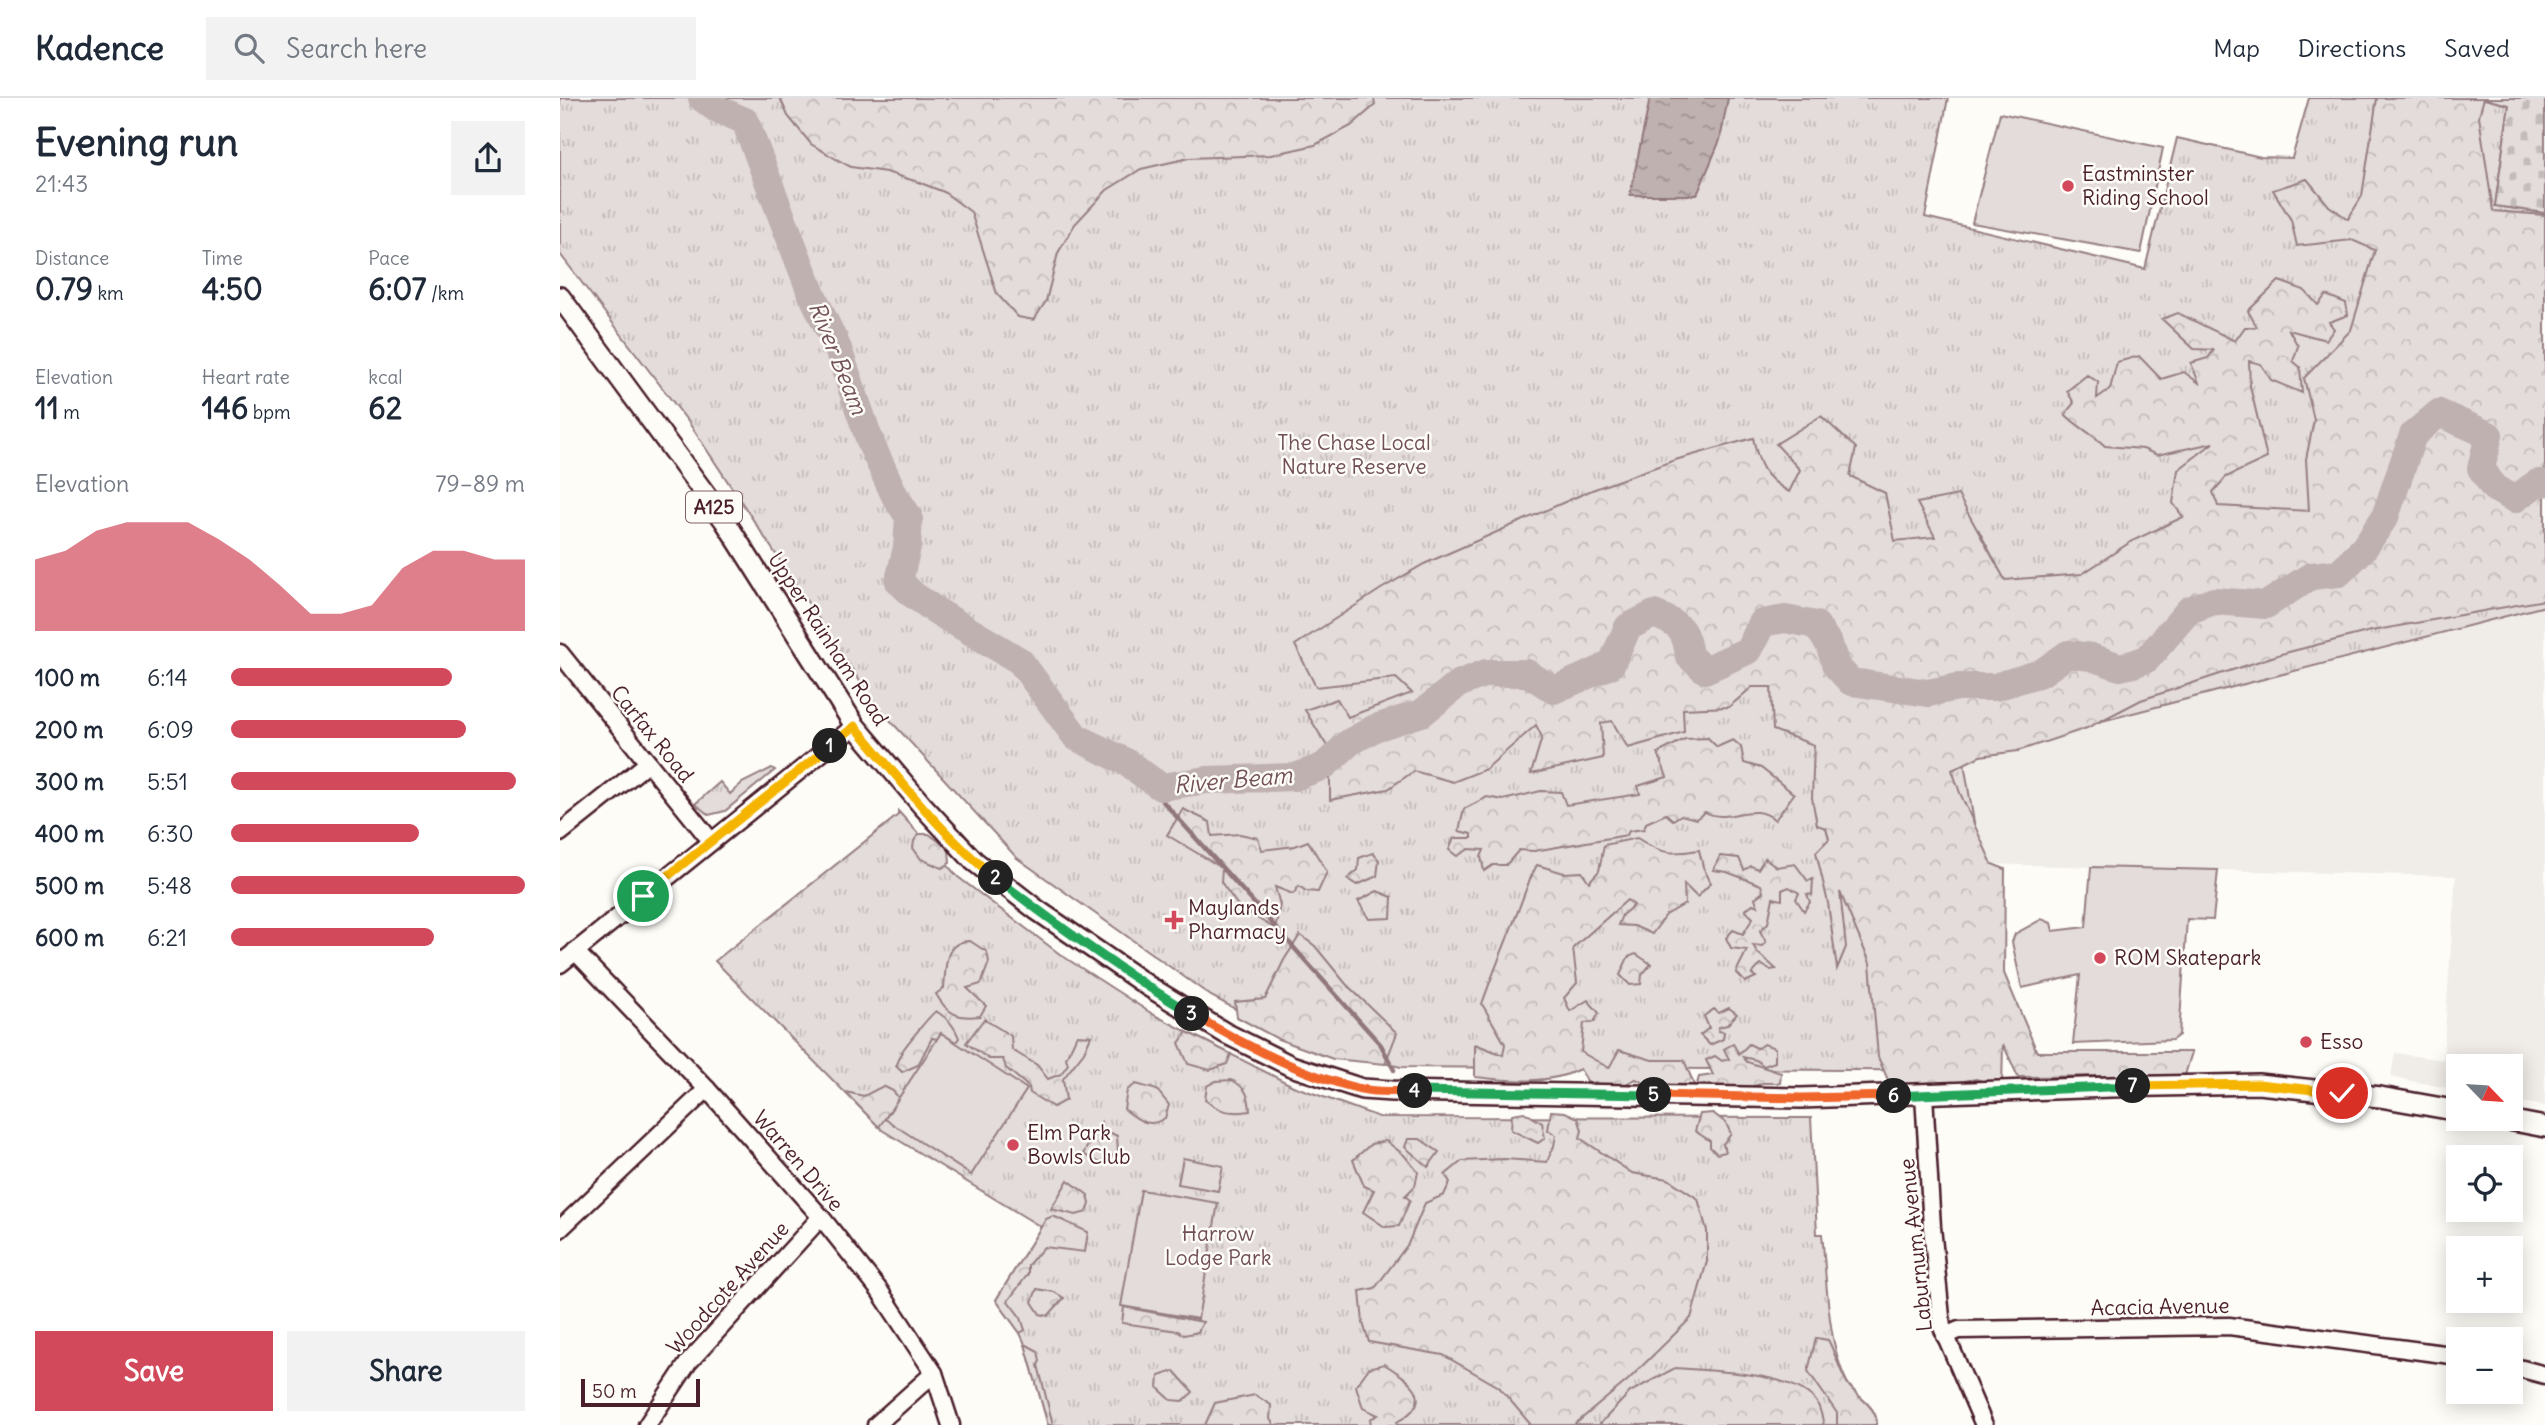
<!DOCTYPE html>
<html lang="en">
<head>
<meta charset="utf-8">
<style>
  :root { --surface:#fff; --page:#f2f2f3; --text:#1f2937; --muted:#747a83; --line:#e0e1e3; --accent:#d1495b }
  body { margin:0; font-family:Delius,sans-serif; background:var(--page); color:var(--text); height:100vh; display:flex; flex-direction:column; font-size:26px; white-space:nowrap }
  * { box-sizing:border-box; margin:0 }
  p { font-size:23px; color:var(--muted) }
  .icon { flex:none; width:38px; height:38px; fill:none; stroke:currentColor; stroke-width:2; stroke-linecap:round; stroke-linejoin:round }
  .map { position:relative; flex:1; overflow:hidden }
  .panel { display:flex; flex-direction:column; background:var(--surface); width:560px }
  .panel>* { flex:none }
  .needle { width:46px; rotate:115deg }
  .tools { position:absolute; left:1886px; top:956px; display:grid; gap:14px }
  .tools a { display:grid; place-items:center; width:77px; height:77px; border-radius:0px; background:var(--surface); box-shadow:0 4px 18px #0003; font-size:35px }
  .scale { position:absolute; left:21px; bottom:18px; width:119px; box-sizing:border-box; padding-left:7px; border:4px solid #4a1f2b; border-top:0; font-size:19px; line-height:24px; white-space:nowrap; color:#4a1f2b; -webkit-text-stroke:5px #fdfcf7; paint-order:stroke }
  .pin { position:absolute; display:grid; place-items:center; width:60px; height:60px; color:#fff; margin:-30px; border:4px solid #fff; border-radius:50%; box-shadow:0 2px 7px #0007 }
  .km { position:absolute; width:35px; height:35px; margin:-18px; border-radius:50%; background:#222; color:#fff; font-size:19px; line-height:35px; text-align:center }
  .round { display:grid; place-items:center; flex:none; width:74px; height:74px; border-radius:0px; background:var(--page) }
  .headline { display:flex; align-items:center; justify-content:space-between; height:119px; padding:0 35px }
  h1 { font-size:38px; font-weight:700; line-height:52px }
  .figures { display:grid; grid-template-columns:repeat(3,1fr); gap:10px; height:119px; padding:7px 35px }
  .figures div { display:grid; align-content:center }
  .figures b { font-size:30px; font-weight:700 }
  .figures small { font-size:19px; font-weight:400 }
  .figures p { font-size:19px }
  .chart { height:196px; padding:14px 35px }
  .chart p { display:flex; justify-content:space-between }
  .chart svg { width:100%; height:126px; margin-top:7px; fill:var(--accent); opacity:.7 }
  .primary-button { display:flex; gap:14px; margin-top:auto; padding:14px 35px }
  .primary-button a { flex:1; height:80px; border-radius:0px; background:var(--accent); color:#fff; font-size:28px; font-weight:700; line-height:80px; text-align:center }
  .primary-button a+a { background:var(--page); color:var(--text) }
  ul { padding:0 35px; list-style:none; font-size:23px }
  li { display:grid; grid-template-columns:112px 84px 1fr; align-items:center; height:52px }
  li i { height:18px; border-radius:9px; background:var(--accent) }
  header { display:flex; align-items:center; gap:42px; box-sizing:border-box; height:98px; padding:0 35px; background:var(--surface); border-bottom:2px solid var(--line) }
  header strong { font-size:33px }
  nav { display:flex; gap:38px; margin-inline-start:auto; font-size:24px }
  .search { width:490px; height:63px; background:var(--page); display:flex; align-items:center; gap:18px; box-sizing:border-box; padding:0 24px; border-radius:0px; color:var(--muted); font-size:26px }
  main { display:flex; flex:1; min-height:0 }
  .map>svg:first-child { display:block }
  .built { fill:#f0ece8 }
  .grass { fill:url(#grass-tufts); stroke:#967e82; stroke-width:2; fill-rule:evenodd }
  .forest { fill:url(#forest-crowns); stroke:#967e82; stroke-width:2 }
  .cemetery { fill:url(#cemetery-stones); stroke:#967e82; stroke-width:2 }
  .garden { fill:#e3dcda; stroke:#967e82; stroke-width:2 }
  .water { fill:url(#water-ripples); stroke:#91777b; stroke-width:2 }
  .lines { fill:none; stroke-linecap:round; stroke-linejoin:round }
  .stream { stroke:#91777b; stroke-width:4.5 }
  .river { stroke:#c0b1b1; stroke-width:28 }
  .minor-casing { stroke:#4a1f2b; stroke-width:21 }
  .major-casing { stroke:#4a1f2b; stroke-width:24 }
  .minor { stroke:#fdfcf7; stroke-width:16 }
  .major { stroke:#fdfcf7; stroke-width:19 }
  .split-1-casing { stroke:#fff; stroke-width:14 }
  .split-2-casing { stroke:#fff; stroke-width:14 }
  .split-3-casing { stroke:#fff; stroke-width:14 }
  .split-4-casing { stroke:#fff; stroke-width:14 }
  .split-5-casing { stroke:#fff; stroke-width:14 }
  .split-6-casing { stroke:#fff; stroke-width:14 }
  .split-7-casing { stroke:#fff; stroke-width:14 }
  .split-8-casing { stroke:#fff; stroke-width:14 }
  .split-1 { stroke:#f5b400; stroke-width:9 }
  .split-2 { stroke:#f5b400; stroke-width:9 }
  .split-3 { stroke:#22a559; stroke-width:9 }
  .split-4 { stroke:#f0652b; stroke-width:9 }
  .split-5 { stroke:#22a559; stroke-width:9 }
  .split-6 { stroke:#f0652b; stroke-width:9 }
  .split-7 { stroke:#22a559; stroke-width:9 }
  .split-8 { stroke:#f5b400; stroke-width:9 }
  .poi-dot { fill:#d1495b; stroke:#fdfcf7; stroke-width:2.5 }
  .labels { text-anchor:middle; stroke-width:5; stroke-linejoin:round; paint-order:stroke }
  .shield { fill:#fdfcf7; stroke:#806168; stroke-width:2 }
  .shield-label { font-size:19px; font-weight:bold; fill:#4a1f2b }
  .poi-label { font-size:21px; fill:#4a1f2b; stroke:#fdfcf7; text-anchor:start }
  .park-label { font-size:21px; fill:#704e57; stroke:#fdfcf7 }
  .street-label { font-size:21px; fill:#4a1f2b; stroke:#fdfcf7 }
  .water-label { font-size:23px; font-style:italic; fill:#73525a; stroke:#fdfcf7 }
</style>
</head>
<body>
<header>
<strong>Kadence</strong>
<div class="search"><svg class="icon" aria-label="search" viewBox="0 0 24 24"><circle cx="10" cy="10" r="6"/><path d="M15 15l6 6"/></svg>Search here</div>
<nav><a>Map</a><a>Directions</a><a>Saved</a></nav>
</header>
<main>
<section class="panel">
<div class="headline"><div><h1>Evening run</h1><p>21:43</p></div><a class="round"><svg class="icon" aria-label="share" viewBox="0 0 24 24"><path d="M12 15V3M7 8l5-5 5 5M5 13v7h14v-7"/></svg></a></div>
<div class="figures">
<div><p>Distance</p><b>0.79<small> km</small></b></div>
<div><p>Time</p><b>4:50</b></div>
<div><p>Pace</p><b>6:07<small> /km</small></b></div>
</div>
<div class="figures">
<div><p>Elevation</p><b>11<small> m</small></b></div>
<div><p>Heart rate</p><b>146<small> bpm</small></b></div>
<div><p>kcal</p><b>62</b></div>
</div>
<div class="chart"><p><span>Elevation</span>79–89 m</p>
<svg viewBox="0 0 160 44" preserveAspectRatio="none"><path d="M0 44V19L10 16L20 9L30 6L40 6L50 6L60 12L70 19L80 28L90 38L100 38L110 35L120 22L130 16L140 16L150 19L160 19V44z"/></svg>
</div>
<ul>
<li><b>100 m</b>6:14<i style="width:75%"></i></li>
<li><b>200 m</b>6:09<i style="width:80%"></i></li>
<li><b>300 m</b>5:51<i style="width:97%"></i></li>
<li><b>400 m</b>6:30<i style="width:64%"></i></li>
<li><b>500 m</b>5:48<i style="width:100%"></i></li>
<li><b>600 m</b>6:21<i style="width:69%"></i></li>
</ul>
<div class="primary-button"><a>Save</a><a>Share</a></div>
</section>
<div class="map">
<svg width="1985" height="1327" viewBox="0 0 1985 1327">
  <defs>
    <pattern id="grass-tufts" width="24" height="20" patternUnits="userSpaceOnUse" patternTransform="scale(1.75)"><rect width="24" height="20" fill="#e3dcda"/><path d="M3 7l-1-3M5 7V3M7 7l1-3M15 17l-1-3M17 17v-4M19 17l1-3" fill="none" stroke="#c4bcbb"/></pattern>
    <pattern id="forest-crowns" width="20" height="18" patternUnits="userSpaceOnUse" patternTransform="scale(1.75)"><rect width="20" height="18" fill="#e3dcda"/><path d="M2 6a3 3 0 1 1 6 0M12 15a3 3 0 1 1 6 0" fill="none" stroke="#c4bcbb"/></pattern>
    <pattern id="cemetery-stones" width="16" height="16" patternUnits="userSpaceOnUse" patternTransform="scale(1.75)"><rect width="16" height="16" fill="#e3dcda"/><path d="M2 7V4a2 2 0 0 1 4 0v3zM10 15v-3a2 2 0 0 1 4 0v3z" fill="#c4bcbb"/></pattern>
    <pattern id="water-ripples" width="26" height="14" patternUnits="userSpaceOnUse" patternTransform="scale(1.75)"><rect width="26" height="14" fill="#c0b1b1"/><path d="M2 4q2-2 4 0t4 0M15 11q2-2 4 0t4 0" fill="none" stroke="#9e8f90"/></pattern>
  </defs>
  <rect width="100%" height="100%" fill="#fdfcf7"/>
  <filter id="ink" filterUnits="userSpaceOnUse"><feTurbulence type="fractalNoise" baseFrequency=".0143" numOctaves="2"/><feDisplacementMap in="SourceGraphic" scale="14" xChannelSelector="R" yChannelSelector="G"/><feConvolveMatrix kernelMatrix="1 2 1 2 8 2 1 2 1" color-interpolation-filters="sRGB"/></filter>
  <g filter="url(#ink)">
    <polygon class="built" points="1985,508 1985,1008 1951,1002 1951,968 1899,968 1899,992 1831,979 1835,955 1883,962 1896,778 1421,766 1402,659"/>
    <g class="grass">
      <path d="M0,0h1388l-23,119 220,52 32,-131 84,19 31,1 17,-60h172l28,7 -14,101 50,7v393l-582,151 18,107 18,207 -598,-4 -99,-22 -91,-49 -194,-138 -142,-154 -186,-281 -129,-169zM1418,431l27,52 77,-6 50,-34 -42,43 -89,7z"/>
      <polygon points="212,670 215,672 165,713 149,717 135,706 160,684 170,696 182,685"/>
      <path d="M338,713l60,66 103,78 93,60 139,71 86,31 432,1 6,116h5c5,45 5,109 25,148 9,16 30,22 30,43h-829l-23,-81 -5,-11 -24,-33 45,-73 -159,-97 -167,-169 183,-146z"/>
    </g>
    <g class="forest">
      <polygon points="220,0 814,0 815,7 791,28 755,47 711,57 629,60 581,71 547,92 515,126 498,155 486,203 474,222 458,219 437,196 411,114 384,94 358,84 326,74 291,69 276,61 251,46 228,18"/>
      <path d="M1817,0h107l-5,18 14,95 52,4v385l-174,31 -90,23 -140,46 -54,28 -69,23 -38,5 -28,14 8,23 32,71 13,5 -1,104 33,79h155l-7,23 -167,2 -15,-33 -1,43 -26,-8 -27,5 -58,3 -13,-30 -8,-94 -30,-71 6,55 -9,22 -9,-66 -12,-51 13,-13 -3,-11 -9,-3 -5,-27 2,-53 -41,-15 -2,-43h-19l-23,20 -46,2 1,23 -56,16 -16,-27 -11,2 2,35 -72,16 11,-37 -6,-12 -50,44 -33,13 -39,-11 -26,18 -58,11v-49l-25,-41 32,-11 11,18 64,-24 -16,-15 -80,9 -21,-42 86,-56 43,-25 168,-74 83,-30 78,-22c6,28 11,39 36,54l11,-22 -24,-26 45,-28 35,32 -6,28 35,17 10,48 40,-4 -18,-34 41,-8 47,85 77,-6 50,-33 51,-24 -10,-14 5,-33 35,-27 -56,12 -14,-6 -38,-3c-13,-13 -28,-19 -40,-32l9,-11 -7,-12 20,-16 11,7 -1,16 13,-9 7,-27 22,-6 22,23 23,-7 15,11 -8,-20 17,-5 6,-8 -20,-1 -32,-30 16,-6 57,28 10,-14h12l-9,-16 31,-30 25,9 14,15 8,-10 20,8 2,12 -19,7 5,7 -8,11 -37,-10 9,16 -5,15 7,6 2,26 -31,-13 -10,-16 -12,-3 1,25 17,72 -41,19 -13,15 5,14 91,5 -3,-52 8,-39 -10,-42 47,-48 24,-80 -23,-10 -55,6 -6,-26 -18,-30 34,-11 22,27 19,13 14,-23z"/>
      <path d="M1148,640l9,9 16,-7 8,7 3,16 17,5 33,26 -19,26c-22,-20 -47,5 -70,-8l-9,7 -15,-4 -8,5 -7,-6 -20,9 -2,6 -15,2 -2,4 -93,16 -15,-1 -13,15h-13l-9,6 -3,-14 3,-7 -15,-1 -12,7 -8,-6 5,-12h18v-4l-13,-3 5,-22 23,-12 16,3 38,-9 20,1 5,13 74,-11 -2,-8 29,-9 -9,-24 27,-14z"/>
      <polygon points="623,711 650,724 652,738 680,736 698,740 702,752 735,748 748,743 767,774 758,794 746,793 739,788 733,796 715,789 720,807 715,831 679,809 661,784 662,770 607,737"/>
      <polygon points="359,736 369,736 389,751 390,765 382,770 361,761 353,750 354,743"/>
      <path d="M1077,740c25,16 32,17 62,12l4,17 8,16 -14,14 -13,-13 1,20 -19,11 -14,19 -18,-8 -16,-1 4,-10 12,-10 -7,-5 -54,48 4,35 -13,15 6,13 18,-11 11,13 -5,9 -10,1 -3,29 28,16 10,-18 33,10h32l11,27 -48,-2 -11,-6 -10,5h-37l-9,-15c-31,16 -71,12 -105,8v-33l28,11 2,-11 -23,-40c10,-29 21,-55 32,-83 8,-19 13,-38 23,-56l27,8 18,-1 7,10 10,-11 5,-26z"/>
      <polygon points="813,755 819,762 817,778 797,787 787,781 798,772 799,760"/>
      <polygon points="1160,758 1179,760 1184,772 1191,768 1198,771 1205,760 1217,769 1235,766 1248,783 1253,781 1252,797 1247,796 1250,804 1244,813 1236,801 1239,795 1229,789 1222,792 1222,802 1213,800 1208,825 1200,833 1206,844 1202,848 1193,847 1197,854 1216,871 1210,872 1201,866 1192,876 1196,879 1185,884 1176,874 1187,852 1171,850 1166,840 1173,832 1183,836 1193,820 1185,812 1193,806 1198,808 1195,800 1203,794 1201,787 1167,774 1153,772"/>
      <polygon points="817,793 832,799 831,820 809,821 798,803"/>
      <polygon points="740,837 755,848 786,886 837,935 825,966 773,961 718,941 677,919 675,904 705,901 724,862"/>
      <path d="M410,843l17,11 2,10 -8,22 -14,4 19,18 -6,10c-22,3 -33,-2 -44,-22l8,-6c2,-20 -1,-47 26,-47z"/>
      <polygon points="1076,856 1091,866 1082,877 1081,886 1070,887 1060,877 1068,859"/>
      <polygon points="1169,910 1177,916 1167,927 1159,929 1158,933 1164,934 1163,941 1150,947 1140,937 1149,930 1144,918 1154,911 1159,915"/>
      <path d="M376,913c12,8 18,14 23,27l-3,4 -15,-9 -4,6 -5,-1 -14,27 -16,7 -6,-6c3,-5 4,-10 7,-16 4,-6 28,-36 33,-39z"/>
      <polygon points="424,921 451,938 452,952 477,967 488,981 501,976 508,966 506,960 517,937 531,938 524,954 503,981 506,1002 493,1009 470,995 469,989 446,970 443,961 429,961 406,945"/>
      <polygon points="627,934 671,956 667,966 650,972 628,966 619,945"/>
      <polygon points="1173,946 1179,956 1189,946 1197,950 1204,946 1215,950 1215,964 1204,968 1196,962 1183,959 1187,964 1221,975 1220,985 1203,985 1189,990 1163,991 1137,986 1139,979 1153,977 1146,962 1155,958 1162,963 1169,961 1164,951"/>
      <path d="M672,982c14,8 17,15 18,31 -19,3 -30,1 -45,-11l2,-14 9,-5z"/>
      <path d="M576,986l21,6 12,15 -4,13c-16,11 -27,2 -41,-9l3,-19z"/>
      <polygon points="323,988 333,993 339,1000 319,1029 285,994 304,998"/>
      <polygon points="991,1013 1005,1014 1018,1020 1022,1032 1020,1040 1072,1075 1108,1081 1138,1101 1147,1133 1147,1163 1131,1220 1068,1282 1014,1327 971,1327 939,1289 883,1257 809,1244 803,1225 800,1193 815,1190 848,1146 865,1105 884,1097 890,1084 885,1077 902,1063 944,1061 987,1064 994,1048 996,1037 988,1032"/>
      <polygon points="964,1014 982,1025 985,1040 978,1045 951,1032 952,1016"/>
      <polygon points="1153,1015 1166,1025 1171,1036 1163,1046 1165,1054 1157,1056 1150,1049 1150,1043 1135,1033 1140,1016"/>
      <polygon points="541,1024 543,1031 557,1038 558,1054 540,1065 523,1056"/>
      <polygon points="848,1041 860,1041 879,1054 868,1069 845,1049"/>
      <polygon points="826,1043 844,1057 858,1074 855,1088 845,1098 850,1102 839,1128 825,1129 803,1114 814,1092 804,1088 793,1062 811,1046"/>
      <polygon points="508,1082 528,1097 530,1106 527,1114 516,1117 491,1111"/>
      <polygon points="493,1118 528,1134 525,1154 484,1149 468,1167 468,1176 448,1203 461,1220 465,1232 460,1235 436,1202 486,1121"/>
      <polygon points="477,1191 494,1194 504,1200 488,1218 480,1216 472,1204"/>
      <polygon points="564,1209 643,1224 638,1234 624,1237 618,1233 562,1225"/>
      <path d="M1256,1240l12,2c8,14 12,33 21,46 10,13 28,20 28,39h-40v-12l-29,-42z"/>
      <polygon points="465,1246 478,1253 480,1263 478,1267 493,1327 488,1327"/>
      <path d="M824,1266c26,16 54,35 13,58l1,3h-27l-1,-6 8,-4 -15,-7 -7,-22 13,-18z"/>
      <path d="M1115,1270c35,3 117,4 140,32 5,5 7,18 9,25h-225l31,-33z"/>
      <polygon points="614,1273 633,1294 623,1303 611,1302 598,1290 599,1278"/>
      <polygon points="695,1297 711,1307 710,1321 714,1327 645,1327 655,1305"/>
    </g>
    <polygon class="cemetery" points="1921,0 1985,0 1985,115 1935,108 1949,7"/>
    <g class="garden">
      <polygon points="1440,15 1603,50 1581,155 1412,125"/>
      <polygon points="1531,769 1658,772 1653,822 1627,821 1619,937 1612,942 1513,946 1520,877 1462,890 1452,844 1455,836 1482,821 1491,825 1493,833 1526,829"/>
      <polygon points="381,935 467,991 411,1077 325,1021"/>
      <polygon points="623,1060 663,1068 658,1093 618,1086"/>
      <polygon points="581,1092 658,1105 638,1221 561,1208"/>
    </g>
    <polygon class="water" points="1090,0 1168,0 1160,42 1137,97 1070,97"/>
    <g class="lines">
      <polyline class="stream" points="573,670 821,947 834,972"/>
      <path class="river" d="M142,0l13,10 30,13 65,169 28,59 33,95 24,52 14,21 -2,30 -8,34 13,13 26,18 82,49 56,76 50,25 35,25 46,-7 88,-3 29,-11 26,-24 13,-7 12,-7 47,-15 36,-29 28,-11h41l27,17 57,-25 17,-38 26,-13c25,10 32,15 35,42l16,14 44,-20 13,-27 23,-4 31,6 13,19 7,22 15,16 77,11 30,-6h37l46,-14 27,-19 23,3 29,10 13,-3 14,-5 42,-49 25,-9 52,4 45,-29 28,-3 25,-25 21,-31 28,-82 26,-22 50,22 -8,33 13,20 21,11 22,-16h8"/>
      <defs>
        <g id="minor">
          <polyline points="0,555 151,743"/>
          <polyline points="0,735 88,665"/>
          <polyline points="15,853 147,991 261,1119 319,1192 374,1275 391,1327"/>
          <polyline points="0,866 295,628"/>
          <polyline points="1364,997 1372,1129 1382,1229 1424,1327"/>
          <polyline points="0,1131 147,991"/>
          <polyline points="1385,1238 1399,1232 1669,1228 1899,1258"/>
          <polyline points="1951,1268 1985,1277"/>
          <polyline points="87,1327 128,1265 261,1119"/>
          <polyline points="316,1327 374,1275"/>
        </g>
        <g id="major">
          <polyline points="0,199 165,423 295,628 362,707 414,763 477,812 588,888 665,935 731,968 802,991 832,993 1241,1000 1551,989 1698,986 1820,999 1899,1013"/>
          <polyline points="1938,1020 1985,1029"/>
        </g>
      </defs>
      <use href="#minor" class="minor-casing"/>
      <use href="#major" class="major-casing"/>
      <use href="#minor" class="minor"/>
      <use href="#major" class="major"/>
    </g>
  </g>
  <g class="lines" filter="url(#ink)">
    <defs>
      <polyline id="split-1" points="83,798 270,648"/>
      <path id="split-2" d="M270,648l25,-20c44,52 87,110 141,152"/>
      <path id="split-3" d="M436,780c62,48 128,95 196,136"/>
      <path id="split-4" d="M632,916c49,29 113,63 169,75 17,4 36,2 54,2"/>
      <polyline id="split-5" points="855,993 1094,997"/>
      <polyline id="split-6" points="1094,997 1241,1000 1334,998"/>
      <polyline id="split-7" points="1334,998 1573,988"/>
      <polyline id="split-8" points="1573,988 1698,986 1782,995"/>
    </defs>
    <use href="#split-1" class="split-1-casing"/>
    <use href="#split-2" class="split-2-casing"/>
    <use href="#split-3" class="split-3-casing"/>
    <use href="#split-4" class="split-4-casing"/>
    <use href="#split-5" class="split-5-casing"/>
    <use href="#split-6" class="split-6-casing"/>
    <use href="#split-7" class="split-7-casing"/>
    <use href="#split-8" class="split-8-casing"/>
    <use href="#split-1" class="split-1"/>
    <use href="#split-2" class="split-2"/>
    <use href="#split-3" class="split-3"/>
    <use href="#split-4" class="split-4"/>
    <use href="#split-5" class="split-5"/>
    <use href="#split-6" class="split-6"/>
    <use href="#split-7" class="split-7"/>
    <use href="#split-8" class="split-8"/>
  </g>
  <g class="poi-dot">
    <circle cx="1508" cy="88" r="7"/>
    <path d="M610.5 811.5h7v7h7v7h-7v7h-7v-7h-7v-7h7z"/>
    <circle cx="1540" cy="860" r="7"/>
    <circle cx="1746" cy="944" r="7"/>
    <circle cx="453" cy="1047" r="7"/>
  </g>
  <g class="labels">
    <rect class="shield" x="126" y="393.5" width="56" height="31" rx="5"/>
    <g class="shield-label">
      <text x="154" y="416">A125</text>
    </g>
    <g class="poi-label">
      <text x="1522" y="83">Eastminster<tspan x="1522" dy="24">Riding School</tspan></text>
      <text x="628" y="817">Maylands<tspan x="628" dy="24">Pharmacy</tspan></text>
      <text x="1554" y="867">ROM Skatepark</text>
      <text x="1760" y="951">Esso</text>
      <text x="467" y="1042">Elm Park<tspan x="467" dy="24">Bowls Club</tspan></text>
    </g>
    <g class="park-label">
      <text x="794" y="352">The Chase Local<tspan x="794" dy="24">Nature Reserve</tspan></text>
      <text x="658" y="1143">Harrow<tspan x="658" dy="24">Lodge Park</tspan></text>
    </g>
    <g class="street-label">
      <text transform="translate(268 541) rotate(57)" y="7">Upper Rainham Road</text>
      <text transform="translate(92 636) rotate(51)" y="7">Carfax Road</text>
      <text transform="translate(238 1063) rotate(49)" y="7">Warren Drive</text>
      <text transform="translate(1356 1147) rotate(-96)" y="7">Laburnum Avenue</text>
      <text transform="translate(168 1190) rotate(-48)" y="7">Woodcote Avenue</text>
      <text transform="translate(1600 1209) rotate(-1)" y="7">Acacia Avenue</text>
    </g>
    <g class="water-label">
      <text transform="translate(278 260) rotate(68)" y="8">River Beam</text>
      <text transform="translate(673 682) rotate(-5)" y="8">River Beam</text>
    </g>
  </g>
</svg>
<div class="tools">
<a><svg class="needle" viewBox="-14 -14 28 28"><path d="M0-13l5 13h-10z" fill="#e53935"/><path d="M0 13l5-13h-10z" fill="#747a83"/></svg></a>
<a><svg class="icon" aria-label="locate" viewBox="0 0 24 24"><circle cx="12" cy="12" r="6"/><path d="M12 2v4M12 18v4M2 12h4M18 12h4"/></svg></a>
<a>+</a>
<a>−</a>
</div>
<div class="scale">50 m</div>
<div class="pin" style="left:83px;top:798px;background:#1e9e55"><svg class="icon" aria-label="arrive" viewBox="0 0 24 24"><path d="M6 21V4h12l-3 4 3 4H6"/></svg></div>
<div class="pin" style="left:1782px;top:995px;background:#d93025"><svg class="icon" aria-label="check" viewBox="0 0 24 24"><path d="M5 12l5 5 9-10"/></svg></div>
<b class="km" style="left:270px;top:648px">1</b>
<b class="km" style="left:436px;top:780px">2</b>
<b class="km" style="left:632px;top:916px">3</b>
<b class="km" style="left:855px;top:993px">4</b>
<b class="km" style="left:1094px;top:997px">5</b>
<b class="km" style="left:1334px;top:998px">6</b>
<b class="km" style="left:1573px;top:988px">7</b>
</div>
</main>
</body>
</html>
